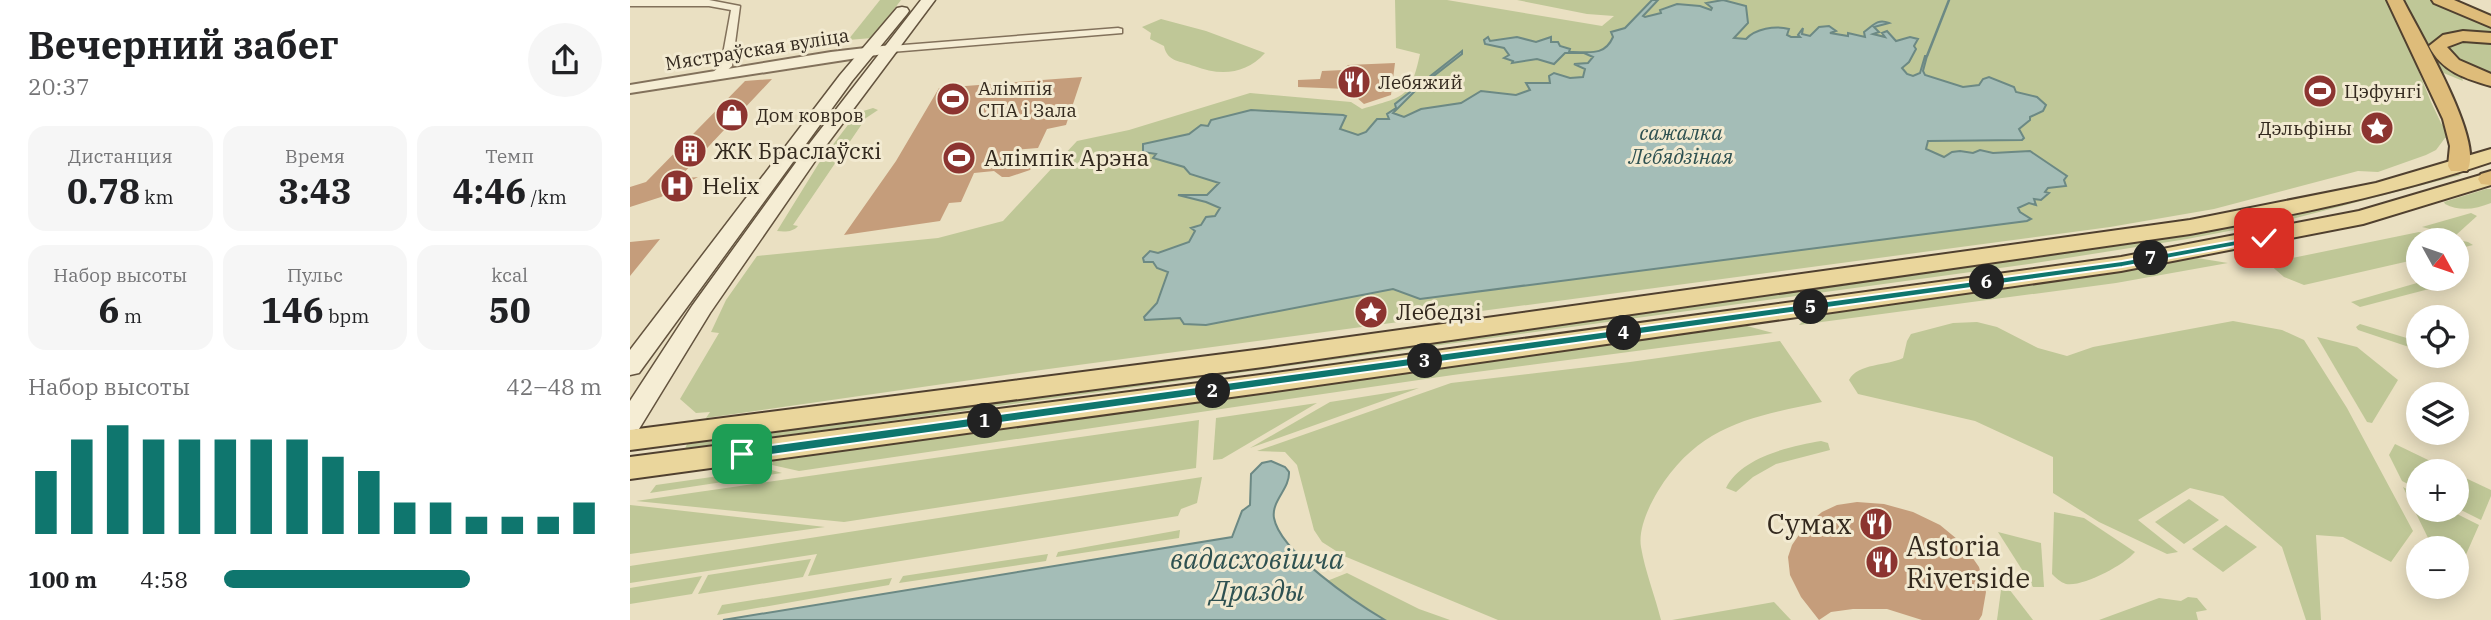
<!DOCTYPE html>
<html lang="ru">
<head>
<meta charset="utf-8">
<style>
  :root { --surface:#fff; --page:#f6f6f6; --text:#202124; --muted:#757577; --accent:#0f766e }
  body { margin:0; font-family:"IBM Plex Serif",serif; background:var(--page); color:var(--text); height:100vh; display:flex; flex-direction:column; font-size:26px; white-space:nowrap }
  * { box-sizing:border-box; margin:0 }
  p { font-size:23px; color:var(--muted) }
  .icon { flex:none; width:38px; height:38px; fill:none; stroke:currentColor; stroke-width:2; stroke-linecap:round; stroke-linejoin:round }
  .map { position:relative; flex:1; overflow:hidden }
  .sheet { display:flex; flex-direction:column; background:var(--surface); width:630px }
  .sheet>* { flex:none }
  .needle { width:46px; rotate:130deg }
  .fabs { position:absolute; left:1776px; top:228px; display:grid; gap:14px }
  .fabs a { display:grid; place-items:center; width:63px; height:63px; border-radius:50%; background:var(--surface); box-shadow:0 4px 18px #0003; font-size:35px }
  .pin { position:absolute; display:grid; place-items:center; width:60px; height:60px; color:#fff; margin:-30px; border-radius:14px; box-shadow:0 4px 10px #0006 }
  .km { position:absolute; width:35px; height:35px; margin:-18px; border-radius:50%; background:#222; color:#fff; font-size:19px; line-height:35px; text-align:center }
  .round { display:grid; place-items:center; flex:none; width:74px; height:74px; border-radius:37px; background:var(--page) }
  .summary { display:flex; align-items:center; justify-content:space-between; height:119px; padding:0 28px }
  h1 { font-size:38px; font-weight:700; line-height:52px }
  .metrics { display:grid; grid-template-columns:repeat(3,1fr); gap:10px; height:119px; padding:7px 28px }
  .metrics div { display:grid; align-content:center; border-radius:18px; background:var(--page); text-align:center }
  .metrics b { font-size:35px; font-weight:700 }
  .metrics small { font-size:19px; font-weight:400 }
  .metrics p { font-size:19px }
  .chart { height:196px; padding:14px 28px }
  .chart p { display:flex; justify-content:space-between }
  .chart svg { width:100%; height:126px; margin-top:7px; stroke:var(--accent); stroke-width:6 }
  ul { padding:0 28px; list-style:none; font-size:23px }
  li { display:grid; grid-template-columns:112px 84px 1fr; align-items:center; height:52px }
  li i { height:18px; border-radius:9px; background:var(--accent) }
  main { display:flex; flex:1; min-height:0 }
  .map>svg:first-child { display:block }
  .green { fill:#bfc797 }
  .water { fill:#a4bdb7; stroke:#6c8984; stroke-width:2 }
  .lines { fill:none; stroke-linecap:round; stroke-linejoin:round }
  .stream { stroke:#6c8984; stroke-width:2.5 }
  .building { fill:#c59d7b }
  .minor-casing { stroke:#82715b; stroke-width:3 }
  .tertiary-casing { stroke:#82715b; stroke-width:4 }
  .secondary-casing { stroke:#63533e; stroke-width:3 }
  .primary-casing { stroke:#50402f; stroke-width:4 }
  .trunk-casing { stroke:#50402f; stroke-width:4 }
  .minor { fill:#f5edd4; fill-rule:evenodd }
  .tertiary { fill:#f5edd4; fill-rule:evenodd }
  .secondary { fill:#f5edd4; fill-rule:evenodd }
  .primary { fill:#ead69c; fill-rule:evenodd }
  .trunk { fill:#debc7a; fill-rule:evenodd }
  .route { fill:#0f766e; stroke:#fff; stroke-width:2 }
  .labels { text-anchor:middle; stroke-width:6; stroke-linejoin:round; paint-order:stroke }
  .far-street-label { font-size:19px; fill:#33291e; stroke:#f2ead1 }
  .far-poi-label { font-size:19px; fill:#33291e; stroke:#f2ead1; text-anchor:start }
  .far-water-label { font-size:21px; font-style:italic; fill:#2e5151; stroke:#f2ead1 }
  .poi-label { font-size:23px; fill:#33291e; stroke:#f2ead1; text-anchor:start }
  .near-poi-label { font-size:28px; fill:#33291e; stroke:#f2ead1; text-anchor:end }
  .near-water-label { font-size:28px; font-style:italic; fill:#2e5151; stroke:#f2ead1 }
</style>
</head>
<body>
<main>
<section class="sheet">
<div class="summary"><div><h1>Вечерний забег</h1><p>20:37</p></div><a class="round"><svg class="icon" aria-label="share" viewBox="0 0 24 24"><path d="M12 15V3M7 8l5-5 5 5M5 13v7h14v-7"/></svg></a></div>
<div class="metrics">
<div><p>Дистанция</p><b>0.78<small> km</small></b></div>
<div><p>Время</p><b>3:43</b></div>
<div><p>Темп</p><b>4:46<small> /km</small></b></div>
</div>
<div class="metrics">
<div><p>Набор высоты</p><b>6<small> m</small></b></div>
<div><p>Пульс</p><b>146<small> bpm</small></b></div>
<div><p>kcal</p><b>50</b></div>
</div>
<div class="chart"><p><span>Набор высоты</span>42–48 m</p>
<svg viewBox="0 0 160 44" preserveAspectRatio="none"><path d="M5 44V22M15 44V11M25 44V6M35 44V11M45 44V11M55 44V11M65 44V11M75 44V11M85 44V17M95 44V22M105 44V33M115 44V33M125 44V38M135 44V38M145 44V38M155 44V33"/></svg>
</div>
<ul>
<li><b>100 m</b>4:58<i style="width:65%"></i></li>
</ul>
</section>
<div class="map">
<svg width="1861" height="620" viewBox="0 0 1861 620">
  <rect width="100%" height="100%" fill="#eae0c2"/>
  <g class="green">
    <polygon points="250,0 271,0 242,38 218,40"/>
    <path d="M765,0h52l155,26 12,-10 -27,-2 -70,-14h-61h934l41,102 10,21 13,16 -9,-1 -9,12 -10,5 -48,17 -20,-1 -144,38 -104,18 -1069,143 -335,48 4,-6 -14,1 -16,-14 39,-66 -8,-1 15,-32 31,-44 181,-18 65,-17 74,-80 52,-11 121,-37 101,9 11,7c43,-13 48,-10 58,-55l-24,-6z"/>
    <polygon points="1774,0 1800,0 1861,28 1861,37 1813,36 1806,39 1803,47 1845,80 1832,78 1833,81 1811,72"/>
    <path d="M531,19l45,12 59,22c-20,22 -45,23 -71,13 -13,-5 -27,-4 -30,-20l-14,-7 1,-6 -9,-6z"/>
    <polygon points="1829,39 1861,40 1861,78 1827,62 1816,46"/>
    <path d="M243,108l5,2 -12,8 -73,107 5,1c-5,6 -13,6 -21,5l42,-68 38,-50z"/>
    <polygon points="1826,173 1831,175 1662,219 1557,239 1399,264 55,449 57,444 1557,235 1729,199"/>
    <path d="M1856,189h5v14c-15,6 -31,9 -46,1l-1,-2z"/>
    <polygon points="1841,213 1847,216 1826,235 1792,227"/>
    <polygon points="1789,232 1838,242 1843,245 1827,249 1827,240 1788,240 1788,259 1674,285 1654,277 1638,263"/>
    <polygon points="1567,258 1598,263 1486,283 1169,325 1180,314"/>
    <polygon points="1787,283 1799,289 1730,307 1721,302"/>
    <path d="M1603,321l49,9 22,10 43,68 66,123 -22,31 -48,-25 -27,-2 5,85h-15l-24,-73 -59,-51 -33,-8 -52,32 40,32 -11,2 -68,-32 -46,-29v-36l-78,-36 -117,-27 -9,-14c9,-17 38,-14 54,-22l4,-17 4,-7 42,-11 24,-1 20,5 41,21 29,8 26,-9z"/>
    <polygon points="1730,324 1780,339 1788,337 1788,350 1728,330 1726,327"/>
    <polygon points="1117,326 1143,333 823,375 169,471 142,465 143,460 285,438"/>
    <polygon points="1687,337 1727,347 1768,380 1742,423 1737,422"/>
    <path d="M1150,341l42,61c-71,15 -123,23 -164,89 -9,15 -20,38 -17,56 4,24 14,49 20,73h-163l-154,-64 -22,-14 -8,-12 -17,-65 -12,-13 -28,-1 194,-68 179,-21z"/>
    <polygon points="789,388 620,448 700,402"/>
    <polygon points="687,403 592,459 583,460 586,418"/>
    <polygon points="569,420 566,468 214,522 6,501"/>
    <path d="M1191,441l7,2 2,7 -54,14 -23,13 -17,15 -10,-4c15,-31 65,-42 95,-47z"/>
    <polygon points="1765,444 1821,471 1788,471 1788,489 1772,481 1759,455"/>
    <polygon points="138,469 152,473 20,493 26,485"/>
    <polygon points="1827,474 1861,490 1861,496 1851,520 1827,508"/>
    <polygon points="572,477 567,503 551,509 548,516 178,576 187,554 0,583 0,566"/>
    <polygon points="1773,487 1788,495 1788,509 1817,509 1849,525 1827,575 1827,548 1803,548"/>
    <polygon points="1559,499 1589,520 1554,544 1525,522"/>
    <polygon points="0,505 19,507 195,527 0,554"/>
    <path d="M1424,512l30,6 51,34c-11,13 -52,35 -69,32 -6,-2 -10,-6 -14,-10z"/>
    <polygon points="1596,525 1627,547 1593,572 1562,549"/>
    <polygon points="550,530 549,538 426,557 428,552"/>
    <polygon points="1368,532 1411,543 1414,587 1403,587"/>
    <polygon points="418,554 416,561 269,583 273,576"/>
    <polygon points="181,559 173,577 68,594 78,575"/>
    <polygon points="717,573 789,609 820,620 755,620 697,581"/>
    <polygon points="72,576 62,594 0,604 0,588"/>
    <polygon points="262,578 259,585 87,615 92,605"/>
    <polygon points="1379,589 1403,620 1367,620 1371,590"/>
    <polygon points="1558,597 1567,598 1577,610 1566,612 1568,620 1469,620 1529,598 1551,601"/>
    <polygon points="1144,602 1161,620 1042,620"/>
  </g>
  <g class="water">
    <path d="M1022,0h6l-15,16 2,1 16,-4 -1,-3 17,-6 23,2 11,4 1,-2 -6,-5 17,-3 23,6 2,17 -14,15 12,1c9,-10 29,-14 43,-10l-2,6 4,2h9l-2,-2 5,-7 -1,6 8,2 9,-9 10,-1 7,5 -6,2 18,3v-3l17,4 -1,-5c9,-6 13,-14 25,-9l-15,4 5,5 -6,2 12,3 -3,-4 5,-2 9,10 14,-4 8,2 -4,7 2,3 -7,13 -7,6 5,6 6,2 7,-3 5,-17h2l-4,15 2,4 38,12 16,-2 4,-6 6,-2 25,10 2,5 21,5 9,8 -3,6 -13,6v3l-11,9 5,9 -2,2 -94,1 -2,8 18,8 8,-5 8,-1 13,2 7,-3 13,3 37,-2 37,25 -3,4 2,6 -18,2 -3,4 4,1 -8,7 -7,-1 2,6 -7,-2 -11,5 2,4 11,7 -4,2 -607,78 -27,-10 -187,36 -22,-1 -4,-6 -35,2 -1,-3 13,-14 11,-31 -11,-4 -4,-6h-9l-1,-4 7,-7 8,2 31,-11 6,-11 -4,-3 10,-3 5,-8 9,-1 5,-8 -14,-6 -28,-7h29l12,-12 -29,-9 -6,-7 -31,-9 3,-4 -13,-2v-8l46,-10 12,-9 7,1 3,-6 40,-10 92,5 3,1 -6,13 18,6 8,-3 11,-13h12l-2,-5 9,-6 -1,-4 67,-53v3l-45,35 -24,24 11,4 17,-8 40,-6 20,-12 35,4 14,-5 -4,-7h24l-1,-7 5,-3 16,5 13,-1 2,-8 -11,-5 14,-1 5,-6 -9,-4h-19l-11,11 -17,-5 -25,4 1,-2 -9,-3 5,-3 -5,-7 -19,-4 -1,-4 4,-3 2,4 27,-4 19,5 15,-5v5h7l2,4 10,3 -1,3c17,-1 35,6 44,-15l-2,-5 14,-4z"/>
    <path d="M641,461l14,6 4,5c1,17 -18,29 -15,46 6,34 82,85 111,102h-662l509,-83 10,-26 8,-6 1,-31 11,-11z"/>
  </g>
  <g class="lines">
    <polyline class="stream" points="1297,56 1319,0"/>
  </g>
  <g class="building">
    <polygon points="765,63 761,95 734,104 717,89 668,87 668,80 690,79 692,71 713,70 718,65"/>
    <polygon points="452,77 436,125 417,129 408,148 383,150 404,165 400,170 379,177 372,177 364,171 344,173 331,202 319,203 310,221 214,235 266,161 309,88"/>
    <polygon points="142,79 48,179 68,177 31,197 0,207 0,187 16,182 115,81"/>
    <polygon points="30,239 0,276 0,242"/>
    <polygon points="1227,502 1254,504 1283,512 1310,525 1333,544 1349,567 1356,592 1352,615 1349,620 1292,620 1257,609 1223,609 1201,612 1189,620 1171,597 1160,575 1158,557 1162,545 1175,526 1192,512 1207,505"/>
  </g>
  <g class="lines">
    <defs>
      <g id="minor">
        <polygon points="0,0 79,0 110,6 102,66 91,76 81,74 91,65 101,10 79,6 0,6"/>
        <polygon points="488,28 492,29 492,33 261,52 256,49 261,46"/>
      </g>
      <polygon id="tertiary" points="261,45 266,46 266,52 0,93 0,85 201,52"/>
      <g id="secondary">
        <polygon points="291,0 305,0 192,151 80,313 9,429 0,431 0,401 62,306 180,143"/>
        <polygon points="272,7 277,8 279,11 277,14 222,81 9,373 0,375 0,350 210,75 267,8"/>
      </g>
      <g id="primary">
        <path d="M1861,149v13c-98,33 -199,53 -301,72l-927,133 -633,83v-20l633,-81 927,-129 186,-37z"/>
        <polygon points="1861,172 1861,185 1733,224 1491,271 638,392 0,479 0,457 638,374 1491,257 1729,211"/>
      </g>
      <g id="trunk">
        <path d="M1757,0h16c15,30 83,143 64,171h-16l-3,-5 2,-20 -7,-27z"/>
        <polygon points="1802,0 1824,0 1861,16 1861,27 1804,3"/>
        <path d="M1833,31l28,2v10l-28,-2 -16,6 12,13 32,14v12c-25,-7 -50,-15 -62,-40l14,-11z"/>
        <polygon points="1861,171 1861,185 1851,184 1848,179 1851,174"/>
      </g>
    </defs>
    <use href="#minor" class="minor-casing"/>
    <use href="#tertiary" class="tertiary-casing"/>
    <use href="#secondary" class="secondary-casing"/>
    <use href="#primary" class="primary-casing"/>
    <use href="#trunk" class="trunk-casing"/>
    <use href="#minor" class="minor"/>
    <use href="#tertiary" class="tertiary"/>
    <use href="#secondary" class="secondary"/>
    <use href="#primary" class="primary"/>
    <use href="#trunk" class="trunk"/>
  </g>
  <polygon class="route" points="1634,235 1639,238 1638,240 1492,267 112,459 105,454 112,449 1492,261"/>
  <defs>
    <symbol id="restaurant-disc" viewBox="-11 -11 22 22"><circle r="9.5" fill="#8c3430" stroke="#f2ead1"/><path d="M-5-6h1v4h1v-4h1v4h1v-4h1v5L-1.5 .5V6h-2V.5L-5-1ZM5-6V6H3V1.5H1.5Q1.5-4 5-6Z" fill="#fff"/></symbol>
    <symbol id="stadium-disc" viewBox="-11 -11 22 22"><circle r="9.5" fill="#8c3430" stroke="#f2ead1"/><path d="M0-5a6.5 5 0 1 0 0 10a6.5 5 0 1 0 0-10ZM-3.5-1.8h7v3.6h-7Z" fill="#fff"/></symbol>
    <symbol id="shop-disc" viewBox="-11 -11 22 22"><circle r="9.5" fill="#8c3430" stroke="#f2ead1"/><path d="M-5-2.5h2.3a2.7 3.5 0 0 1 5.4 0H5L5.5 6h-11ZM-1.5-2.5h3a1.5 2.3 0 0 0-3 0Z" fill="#fff"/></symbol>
    <symbol id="sight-disc" viewBox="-11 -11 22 22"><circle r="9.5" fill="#8c3430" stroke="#f2ead1"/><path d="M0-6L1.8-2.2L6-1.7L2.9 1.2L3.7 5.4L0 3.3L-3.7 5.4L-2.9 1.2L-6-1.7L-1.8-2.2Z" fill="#fff"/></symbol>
    <symbol id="building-disc" viewBox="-11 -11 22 22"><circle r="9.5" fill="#8c3430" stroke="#f2ead1"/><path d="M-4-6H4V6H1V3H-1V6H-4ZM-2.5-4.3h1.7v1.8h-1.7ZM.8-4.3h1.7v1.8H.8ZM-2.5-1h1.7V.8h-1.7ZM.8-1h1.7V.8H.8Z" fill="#fff"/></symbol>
    <symbol id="hospital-disc" viewBox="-11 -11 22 22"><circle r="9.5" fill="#8c3430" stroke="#f2ead1"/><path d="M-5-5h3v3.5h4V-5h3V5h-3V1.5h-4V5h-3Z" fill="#fff"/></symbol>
  </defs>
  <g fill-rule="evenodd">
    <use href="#restaurant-disc" x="705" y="63" width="38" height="38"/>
    <use href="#stadium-disc" x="1671" y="72" width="38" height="38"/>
    <use href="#stadium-disc" x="304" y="80" width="38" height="38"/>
    <use href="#shop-disc" x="83" y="96" width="38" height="38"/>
    <use href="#sight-disc" x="1728" y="109" width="38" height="38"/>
    <use href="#building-disc" x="41" y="132" width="38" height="38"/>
    <use href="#stadium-disc" x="310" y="139" width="38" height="38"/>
    <use href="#hospital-disc" x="28" y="167" width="38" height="38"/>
    <use href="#sight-disc" x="722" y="293" width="38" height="38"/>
    <use href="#restaurant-disc" x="1227" y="505" width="38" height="38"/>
    <use href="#restaurant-disc" x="1233" y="543" width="38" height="38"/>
  </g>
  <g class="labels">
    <g class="far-street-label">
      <text transform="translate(127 49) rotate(-9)" y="7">Мястраўская вуліца</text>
    </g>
    <g class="far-poi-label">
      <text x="748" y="89">Лебяжий</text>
      <text x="348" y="95">Алімпія<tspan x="348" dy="22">СПА і Зала</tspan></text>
      <text x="1714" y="98">Цэфунгі</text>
      <text x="126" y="122">Дом ковров</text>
      <text x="1722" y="135" text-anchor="end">Дэльфіны</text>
    </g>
    <g class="far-water-label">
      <text x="1051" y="140">сажалка<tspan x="1051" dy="24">Лебядзіная</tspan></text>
    </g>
    <g class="poi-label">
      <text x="84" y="159">ЖК Браслаўскі</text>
      <text x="354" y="166">Алімпік Арэна</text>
      <text x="72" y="194">Helix</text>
      <text x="766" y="320">Лебедзі</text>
    </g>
    <g class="near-poi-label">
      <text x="1222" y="534">Сумах</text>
      <text x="1276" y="556" text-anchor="start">Astoria<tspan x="1276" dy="32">Riverside</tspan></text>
    </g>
    <g class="near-water-label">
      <text x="627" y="569">вадасховішча<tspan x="627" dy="32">Дразды</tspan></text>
    </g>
  </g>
</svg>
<div class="fabs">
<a><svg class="needle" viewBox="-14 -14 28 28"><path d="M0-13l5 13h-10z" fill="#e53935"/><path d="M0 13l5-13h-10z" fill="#757577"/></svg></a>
<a><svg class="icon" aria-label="locate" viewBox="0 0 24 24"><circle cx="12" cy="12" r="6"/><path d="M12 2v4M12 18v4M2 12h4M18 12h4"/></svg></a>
<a><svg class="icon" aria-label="layers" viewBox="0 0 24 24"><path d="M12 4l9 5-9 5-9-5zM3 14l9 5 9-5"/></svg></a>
<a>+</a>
<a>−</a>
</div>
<div class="pin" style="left:112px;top:454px;background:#1e9e55"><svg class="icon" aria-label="arrive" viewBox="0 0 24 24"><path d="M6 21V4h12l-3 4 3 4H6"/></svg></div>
<div class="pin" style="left:1634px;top:238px;background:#d93025"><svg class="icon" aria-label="check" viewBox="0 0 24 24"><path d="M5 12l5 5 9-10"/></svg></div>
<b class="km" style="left:355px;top:421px">1</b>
<b class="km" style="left:583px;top:391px">2</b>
<b class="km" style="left:795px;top:361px">3</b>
<b class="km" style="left:994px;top:333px">4</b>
<b class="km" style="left:1181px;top:307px">5</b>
<b class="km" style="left:1357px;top:282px">6</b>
<b class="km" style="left:1521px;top:258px">7</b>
</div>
</main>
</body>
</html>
